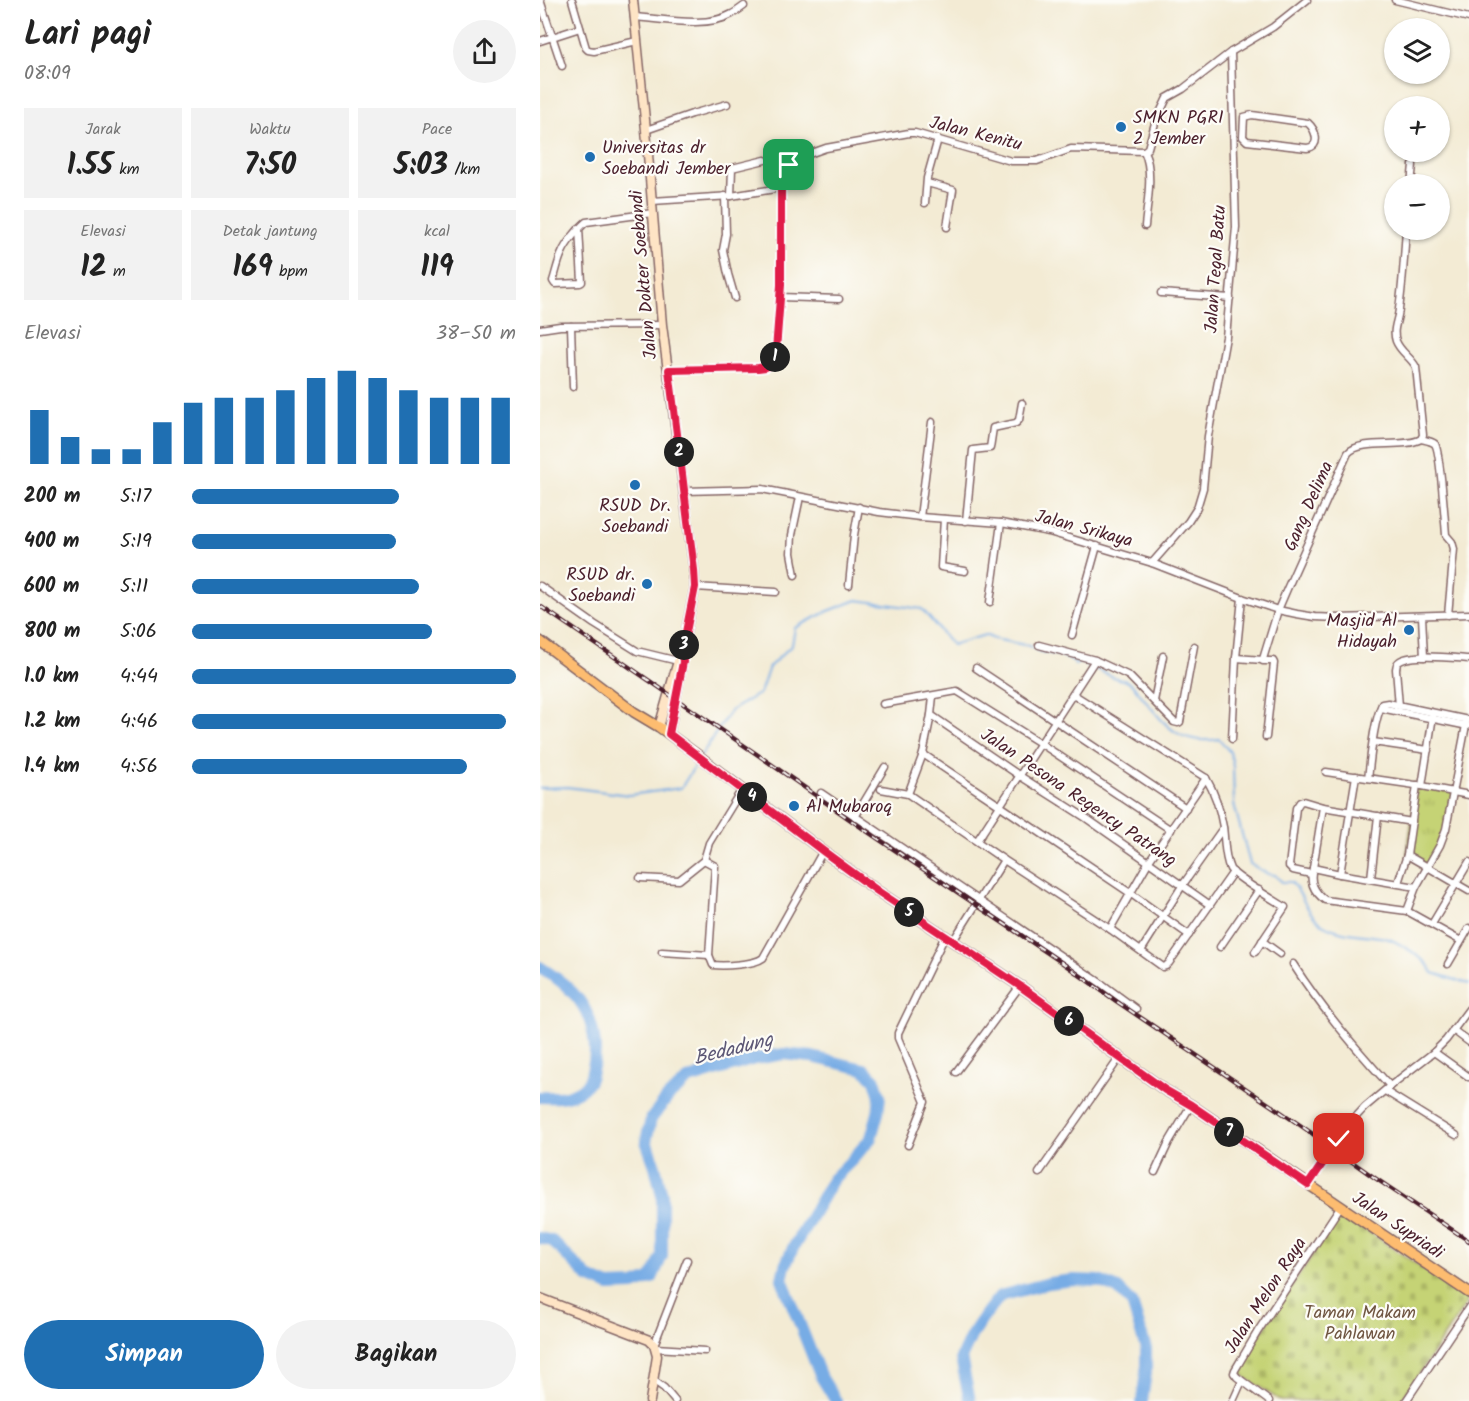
<!DOCTYPE html>
<html lang="id">
<head>
<meta charset="utf-8">
<style>
  :root { --surface:#fff; --page:#f2f2f2; --text:#222; --muted:#767676; --accent:#1f6fb2 }
  body { margin:0; font-family:Kalam,sans-serif; background:var(--page); color:var(--text); height:100vh; display:flex; flex-direction:column; font-size:22px; white-space:nowrap }
  * { box-sizing:border-box; margin:0 }
  p { font-size:20px; color:var(--muted) }
  .icon { flex:none; width:33px; height:33px; fill:none; stroke:currentColor; stroke-width:2; stroke-linecap:round; stroke-linejoin:round }
  .map { position:relative; flex:1; overflow:hidden }
  .details { display:flex; flex-direction:column; background:var(--surface); width:540px }
  .details>* { flex:none }
  .fabs { position:absolute; left:844px; top:18px; display:grid; gap:12px }
  .fabs a { display:grid; place-items:center; width:66px; height:66px; border-radius:50%; background:var(--surface); box-shadow:0 2px 4px #0004; font-size:30px }
  .pin { position:absolute; display:grid; place-items:center; width:51px; height:51px; color:#fff; margin:-26px; border-radius:12px; box-shadow:0 3px 9px #0006 }
  .km { position:absolute; width:30px; height:30px; margin:-15px; border-radius:50%; background:#222; color:#fff; font-size:16px; line-height:30px; text-align:center }
  .round { display:grid; place-items:center; flex:none; width:63px; height:63px; border-radius:32px; background:var(--page) }
  .overview { display:flex; align-items:center; justify-content:space-between; height:102px; padding:0 24px }
  h1 { font-size:33px; font-weight:700; line-height:45px }
  .stats { display:grid; grid-template-columns:repeat(3,1fr); gap:9px; height:102px; padding:6px 24px }
  .stats div { display:grid; align-content:center; border-radius:0px; background:var(--page); text-align:center }
  .stats b { font-size:30px; font-weight:700 }
  .stats small { font-size:16px; font-weight:400 }
  .stats p { font-size:16px }
  .chart { height:168px; padding:12px 24px }
  .chart p { display:flex; justify-content:space-between }
  .chart svg { width:100%; height:108px; margin-top:6px; stroke:var(--accent); stroke-width:6 }
  .primary-button { display:flex; gap:12px; margin-top:auto; padding:12px 24px }
  .primary-button a { flex:1; height:69px; border-radius:36px; background:var(--accent); color:#fff; font-size:24px; font-weight:700; line-height:69px; text-align:center }
  .primary-button a+a { background:var(--page); color:var(--text) }
  ul { padding:0 24px; list-style:none; font-size:20px }
  li { display:grid; grid-template-columns:96px 72px 1fr; align-items:center; height:45px }
  li i { height:15px; border-radius:8px; background:var(--accent) }
  main { display:flex; flex:1; min-height:0 }
  .map>svg:first-child { display:block }
  .grass { fill:url(#grass-tufts); stroke:#887950; stroke-width:1.5 }
  .cemetery { fill:url(#cemetery-stones); stroke:#887950; stroke-width:1.5 }
  .lines { fill:none; stroke-linecap:round; stroke-linejoin:round }
  .stream { stroke:#77ace5; stroke-width:2 }
  .river { stroke:#77ace5; stroke-width:12 }
  .street-casing { stroke:#856666; stroke-width:9 }
  .secondary-casing { stroke:#856666; stroke-width:11 }
  .primary-casing { stroke:#856666; stroke-width:12 }
  .street { stroke:#fff; stroke-width:6 }
  .secondary { stroke:#fee4c5; stroke-width:8 }
  .primary { stroke:#fdbc6f; stroke-width:9 }
  .rail-casing { stroke:#4a1f2b; stroke-width:4.5 }
  .rail { stroke:#fdfcf7; stroke-width:2; stroke-dasharray:7; stroke-linecap:butt }
  .route-casing { stroke:#fff; stroke-width:12 }
  .route { stroke:#e11d48; stroke-width:8 }
  .poi-dot { fill:#1f6fb2; stroke:#fdfcf7; stroke-width:2 }
  .labels { text-anchor:middle; stroke-width:4.5; stroke-linejoin:round; paint-order:stroke }
  .poi-label { font-size:18px; fill:#4a1f2b; stroke:#fdfcf7; text-anchor:start }
  .street-label { font-size:18px; fill:#4a1f2b; stroke:#fdfcf7 }
  .park-label { font-size:18px; fill:#6f5541; stroke:#fdfcf7 }
  .water-label { font-size:20px; font-style:italic; fill:#5c5775; stroke:#fdfcf7 }
</style>
</head>
<body>
<main>
<section class="details">
<div class="overview"><div><h1>Lari pagi</h1><p>08:09</p></div><a class="round"><svg class="icon" aria-label="share" viewBox="0 0 24 24"><path d="M12 15V3M7 8l5-5 5 5M5 13v7h14v-7"/></svg></a></div>
<div class="stats">
<div><p>Jarak</p><b>1.55<small> km</small></b></div>
<div><p>Waktu</p><b>7:50</b></div>
<div><p>Pace</p><b>5:03<small> /km</small></b></div>
</div>
<div class="stats">
<div><p>Elevasi</p><b>12<small> m</small></b></div>
<div><p>Detak jantung</p><b>169<small> bpm</small></b></div>
<div><p>kcal</p><b>119</b></div>
</div>
<div class="chart"><p><span>Elevasi</span>38–50 m</p>
<svg viewBox="0 0 160 44" preserveAspectRatio="none"><path d="M5 44V22M15 44V33M25 44V38M35 44V38M45 44V27M55 44V19M65 44V17M75 44V17M85 44V14M95 44V9M105 44V6M115 44V9M125 44V14M135 44V17M145 44V17M155 44V17"/></svg>
</div>
<ul>
<li><b>200 m</b>5:17<i style="width:64%"></i></li>
<li><b>400 m</b>5:19<i style="width:63%"></i></li>
<li><b>600 m</b>5:11<i style="width:70%"></i></li>
<li><b>800 m</b>5:06<i style="width:74%"></i></li>
<li><b>1.0 km</b>4:44<i style="width:100%"></i></li>
<li><b>1.2 km</b>4:46<i style="width:97%"></i></li>
<li><b>1.4 km</b>4:56<i style="width:85%"></i></li>
</ul>
<div class="primary-button"><a>Simpan</a><a>Bagikan</a></div>
</section>
<div class="map">
<svg width="929" height="1401" viewBox="0 0 929 1401">
  <defs>
    <pattern id="grass-tufts" width="24" height="20" patternUnits="userSpaceOnUse" patternTransform="scale(1.5)"><rect width="24" height="20" fill="#c5d375"/><path d="M3 7l-1-3M5 7V3M7 7l1-3M15 17l-1-3M17 17v-4M19 17l1-3" fill="none" stroke="#abb565"/></pattern>
    <pattern id="cemetery-stones" width="16" height="16" patternUnits="userSpaceOnUse" patternTransform="scale(1.5)"><rect width="16" height="16" fill="#c5d375"/><path d="M2 7V4a2 2 0 0 1 4 0v3zM10 15v-3a2 2 0 0 1 4 0v3z" fill="#abb565"/></pattern>
  </defs>
  <rect width="100%" height="100%" fill="#fdfcf7"/>
  <filter id="ink" filterUnits="userSpaceOnUse"><feTurbulence type="fractalNoise" baseFrequency=".0167" numOctaves="2"/><feDisplacementMap in="SourceGraphic" scale="12" xChannelSelector="R" yChannelSelector="G"/><feConvolveMatrix kernelMatrix="1 2 1 2 8 2 1 2 1" color-interpolation-filters="sRGB"/></filter>
  <filter id="wash" filterUnits="userSpaceOnUse"><feTurbulence type="fractalNoise" baseFrequency=".008" numOctaves="4" result="noise"/><feDisplacementMap in="SourceGraphic" scale="24" xChannelSelector="R" yChannelSelector="G"/><feGaussianBlur stdDeviation="1.35" result="paint"/><feColorMatrix in="noise" values="0 0 0 0 0 0 0 0 0 0 0 0 0 0 0 0 0 1.4 0 .05"/><feComposite in="paint" operator="in"/></filter>
  <g filter="url(#wash)">
    <rect width="100%" height="100%" fill="#f3ebd4"/>
    <polygon class="grass" points="877,786 914,792 905,829 887,867 867,854"/>
    <polygon class="cemetery" points="800,1213 929,1299 861,1401 741,1401 696,1371"/>
    <g class="lines">
      <g class="stream">
        <path d="M161,756l29,-45 30,-18 9,-26 23,-22 3,-17 31,-16 31,-12 65,9 30,36 33,-10 9,4 36,7 8,5 25,5 11,6 1,3 5,-3 38,17c11,1 16,7 22,15 24,29 37,52 79,45l11,13 3,14 1,38 16,60 18,10 7,1 7,7h9c12,12 15,31 30,41 17,12 44,11 64,15 10,2 20,9 29,15 8,6 15,11 19,20l36,11"/>
        <polyline points="0,788 27,787 89,795 141,788 158,761"/>
      </g>
      <g class="river">
        <path d="M0,967c13,8 30,21 39,33 14,19 20,48 13,71 -1,4 -2,10 -5,13 -12,14 -30,14 -47,13"/>
        <polyline points="0,1238 12,1241 48,1277 69,1286 94,1285 112,1278 122,1256 122,1195 115,1166 106,1141 111,1119 128,1097 149,1079 214,1059 244,1054 272,1057 324,1069 335,1080 340,1096 338,1113 331,1138 312,1160 293,1179 253,1248 245,1266 242,1279 280,1375 296,1401"/>
        <polyline points="430,1401 421,1358 431,1336 445,1315 460,1296 509,1283 533,1280 559,1281 578,1289 592,1303 606,1349 606,1372 602,1401"/>
      </g>
    </g>
  </g>
  <g filter="url(#ink)">
    <g class="lines">
      <defs>
        <g id="street">
          <polyline points="0,0 22,66"/>
          <polyline points="32,0 46,48 48,50 54,51 97,41"/>
          <polyline points="855,0 929,18"/>
          <path d="M94,17c29,2 72,12 98,-3 4,-2 8,-5 12,-8"/>
          <polyline points="0,41 40,28"/>
          <path d="M712,115l56,8c8,7 13,24 -1,25l-60,-7 -4,-4 1,-20z"/>
          <polyline points="106,130 152,114 187,104"/>
          <polyline points="604,151 608,148 615,123 627,98 643,89 691,52 733,27 767,0"/>
          <path d="M604,151c10,21 3,53 1,75"/>
          <polyline points="387,183 413,190 407,227"/>
          <polyline points="871,184 873,165"/>
          <polyline points="185,196 186,234 183,250 188,274 195,298"/>
          <polyline points="191,196 192,168 225,160"/>
          <polyline points="112,201 191,196 241,188"/>
          <polyline points="385,203 387,178 398,139"/>
          <path d="M39,228l3,54 -2,1 -25,1 -2,-3c3,-9 5,-20 9,-28 4,-10 17,-25 24,-31l67,-9"/>
          <polyline points="621,293 690,298"/>
          <polyline points="240,297 299,299"/>
          <polyline points="31,326 33,387"/>
          <polyline points="0,329 20,326 122,325"/>
          <polyline points="129,370 218,368 226,367 232,364 236,350 241,285 241,188 244,175 249,165 269,154 286,148 369,133 375,133 471,161 497,161 531,149 604,151"/>
          <path d="M881,439c4,1 11,2 14,5 5,6 10,78 11,91l6,7 2,7 -6,66"/>
          <polyline points="145,491 222,489 339,512 380,517 461,523 509,532 612,563 702,598 738,610 757,614 775,617 799,618 929,614"/>
          <polyline points="380,517 392,422"/>
          <polyline points="404,519 401,567 425,571"/>
          <polyline points="426,521 433,450 450,448 453,428 476,423 479,420 482,403"/>
          <polyline points="612,563 648,522 657,508 663,488 668,436 686,337 696,227 691,52"/>
          <polyline points="255,575 251,553 252,535 260,497"/>
          <polyline points="309,585 314,535 319,507"/>
          <polyline points="0,586 54,624 97,651 138,661"/>
          <polyline points="155,587 236,592"/>
          <polyline points="450,602 461,523"/>
          <polyline points="882,616 884,657"/>
          <polyline points="532,635 557,546"/>
          <polyline points="499,645 555,660 589,676 634,722 638,723 640,722 654,646"/>
          <polyline points="696,658 723,660"/>
          <polyline points="436,668 646,808"/>
          <polyline points="533,694 666,778 609,861 570,929"/>
          <polyline points="614,701 623,656"/>
          <polyline points="343,704 417,691 500,743 631,830"/>
          <path d="M859,706l-3,-37c1,-5 0,-5 4,-8 12,-8 54,-3 69,-2"/>
          <polyline points="841,708 928,726"/>
          <polyline points="391,715 480,776 546,818 670,905"/>
          <path d="M726,737l8,-74 -1,-2h-10v-2l15,-49 9,-21 61,-136c14,-15 55,-4 73,-14l2,-4 -7,-68c-5,-10 -16,-15 -20,-26 -4,-12 2,-20 3,-32 4,-26 5,-53 7,-79"/>
          <polyline points="692,739 696,658 702,598"/>
          <polyline points="833,742 888,750"/>
          <polyline points="383,754 590,893 649,935"/>
          <polyline points="786,772 882,786 929,795"/>
          <path d="M666,778c9,15 14,31 17,49 2,13 1,30 7,42 5,8 44,31 55,38l-30,45"/>
          <path d="M828,778c3,-22 5,-54 14,-74l6,-1 80,17"/>
          <polyline points="877,785 867,855 929,891"/>
          <polyline points="882,786 893,716"/>
          <polyline points="341,789 368,794 464,860 570,929 623,967 626,966 629,963 693,872"/>
          <polyline points="281,793 562,984 596,1009"/>
          <polyline points="368,794 383,754 391,715 393,696"/>
          <polyline points="783,807 773,868 800,874 876,887"/>
          <polyline points="315,817 345,767"/>
          <polyline points="437,841 555,660"/>
          <path d="M164,860l11,6 -6,89 4,10c11,1 41,0 50,-7l60,-107"/>
          <path d="M773,868c-4,13 1,24 12,32l82,11 54,30"/>
          <polyline points="771,874 753,870 749,866 756,808 760,802 763,801 783,807 872,822"/>
          <polyline points="800,874 816,776"/>
          <polyline points="100,878 139,880 164,860 169,843 202,789"/>
          <polyline points="831,878 838,816"/>
          <polyline points="858,883 867,855"/>
          <polyline points="867,911 876,887 900,845 906,829 927,720"/>
          <polyline points="892,924 929,862"/>
          <polyline points="413,941 464,860"/>
          <polyline points="722,941 740,954"/>
          <polyline points="680,947 719,890"/>
          <polyline points="601,951 642,886 683,828"/>
          <polyline points="122,952 169,955"/>
          <path d="M753,964c28,44 61,83 97,122"/>
          <polyline points="908,964 929,928"/>
          <polyline points="913,1030 929,1042"/>
          <polyline points="894,1052 929,1077"/>
          <polyline points="416,1072 480,986"/>
          <polyline points="845,1091 916,1135"/>
          <polyline points="368,1145 385,1102 358,1038 358,1033 405,936"/>
          <polyline points="615,1172 629,1142 651,1105"/>
          <polyline points="499,1173 580,1057"/>
          <polyline points="768,1185 812,1121 825,1107 850,1086 894,1052 906,1040 929,1009"/>
          <polyline points="114,1345 147,1260"/>
          <polyline points="115,1348 165,1351"/>
          <polyline points="113,1380 124,1388 135,1401"/>
          <polyline points="693,1401 702,1381"/>
          <polyline points="729,1401 697,1377 694,1373 695,1370 718,1331 800,1207"/>
          <polyline points="866,1401 929,1307"/>
        </g>
        <g id="secondary">
          <polyline points="93,0 106,130 122,325 154,570 155,587 142,652 138,661 119,727"/>
          <polyline points="129,734 142,665"/>
          <polyline points="0,1298 109,1340 114,1345 117,1356 110,1401"/>
        </g>
        <polyline id="primary" points="0,641 94,712 119,727 155,753 283,851 339,892 480,986 625,1090 651,1105 929,1293"/>
      </defs>
      <use href="#street" class="street-casing"/>
      <use href="#secondary" class="secondary-casing"/>
      <use href="#primary" class="primary-casing"/>
      <use href="#street" class="street"/>
      <use href="#secondary" class="secondary"/>
      <use href="#primary" class="primary"/>
      <defs>
        <polyline id="rail" points="0,606 218,755 325,830 524,964 576,1001 760,1125 835,1178 929,1241"/>
      </defs>
      <use href="#rail" class="rail-casing"/>
      <use href="#rail" class="rail"/>
    </g>
  </g>
  <g class="lines" filter="url(#ink)">
    <defs>
      <polyline id="route" points="249,165 244,176 241,188 241,285 236,350 232,364 226,367 218,368 129,370 154,570 155,587 142,652 143,662 129,734 283,851 339,892 480,986 625,1090 651,1105 768,1185 799,1139"/>
    </defs>
    <use href="#route" class="route-casing"/>
    <use href="#route" class="route"/>
  </g>
  <g class="poi-dot">
    <circle cx="581" cy="127" r="6"/>
    <circle cx="50" cy="157" r="6"/>
    <circle cx="95" cy="485" r="6"/>
    <circle cx="107" cy="584" r="6"/>
    <circle cx="869" cy="630" r="6"/>
    <circle cx="254" cy="806" r="6"/>
  </g>
  <g class="labels">
    <g class="poi-label">
      <text x="593" y="123">SMKN PGRI<tspan x="593" dy="21">2 Jember</tspan></text>
      <text x="62" y="153">Universitas dr<tspan x="62" dy="21">Soebandi Jember</tspan></text>
      <text x="95" y="511" text-anchor="middle">RSUD Dr.<tspan x="95" dy="21">Soebandi</tspan></text>
      <text x="95" y="580" text-anchor="end">RSUD dr.<tspan x="95" dy="21">Soebandi</tspan></text>
      <text x="857" y="626" text-anchor="end">Masjid Al<tspan x="857" dy="21">Hidayah</tspan></text>
      <text x="266" y="812">Al Mubaroq</text>
    </g>
    <g class="street-label">
      <text transform="translate(436 133) rotate(14)" y="6">Jalan Kenitu</text>
      <text transform="translate(675 269) rotate(-86)" y="6">Jalan Tegal Batu</text>
      <text transform="translate(103 275) rotate(-95)" y="6">Jalan Dokter Soebandi</text>
      <text transform="translate(768 506) rotate(-66)" y="6">Gang Delima</text>
      <text transform="translate(544 528) rotate(15)" y="6">Jalan Srikaya</text>
      <text transform="translate(539 797) rotate(34)" y="6">Jalan Pesona Regency Patrang</text>
      <text transform="translate(858 1225) rotate(34)" y="6">Jalan Supriadi</text>
      <text transform="translate(725 1295) rotate(-57)" y="6">Jalan Melon Raya</text>
    </g>
    <g class="park-label">
      <text x="820" y="1318">Taman Makam<tspan x="820" dy="21">Pahlawan</tspan></text>
    </g>
    <g class="water-label">
      <text transform="translate(193 1048) rotate(-14)" y="7">Bedadung</text>
    </g>
  </g>
</svg>
<div class="fabs">
<a><svg class="icon" aria-label="layers" viewBox="0 0 24 24"><path d="M12 4l9 5-9 5-9-5zM3 14l9 5 9-5"/></svg></a>
<a>+</a>
<a>−</a>
</div>
<div class="pin" style="left:249px;top:165px;background:#1e9e55"><svg class="icon" aria-label="arrive" viewBox="0 0 24 24"><path d="M6 21V4h12l-3 4 3 4H6"/></svg></div>
<div class="pin" style="left:799px;top:1139px;background:#d93025"><svg class="icon" aria-label="check" viewBox="0 0 24 24"><path d="M5 12l5 5 9-10"/></svg></div>
<b class="km" style="left:235px;top:357px">1</b>
<b class="km" style="left:139px;top:452px">2</b>
<b class="km" style="left:144px;top:645px">3</b>
<b class="km" style="left:212px;top:797px">4</b>
<b class="km" style="left:369px;top:912px">5</b>
<b class="km" style="left:529px;top:1021px">6</b>
<b class="km" style="left:689px;top:1132px">7</b>
</div>
</main>
</body>
</html>
